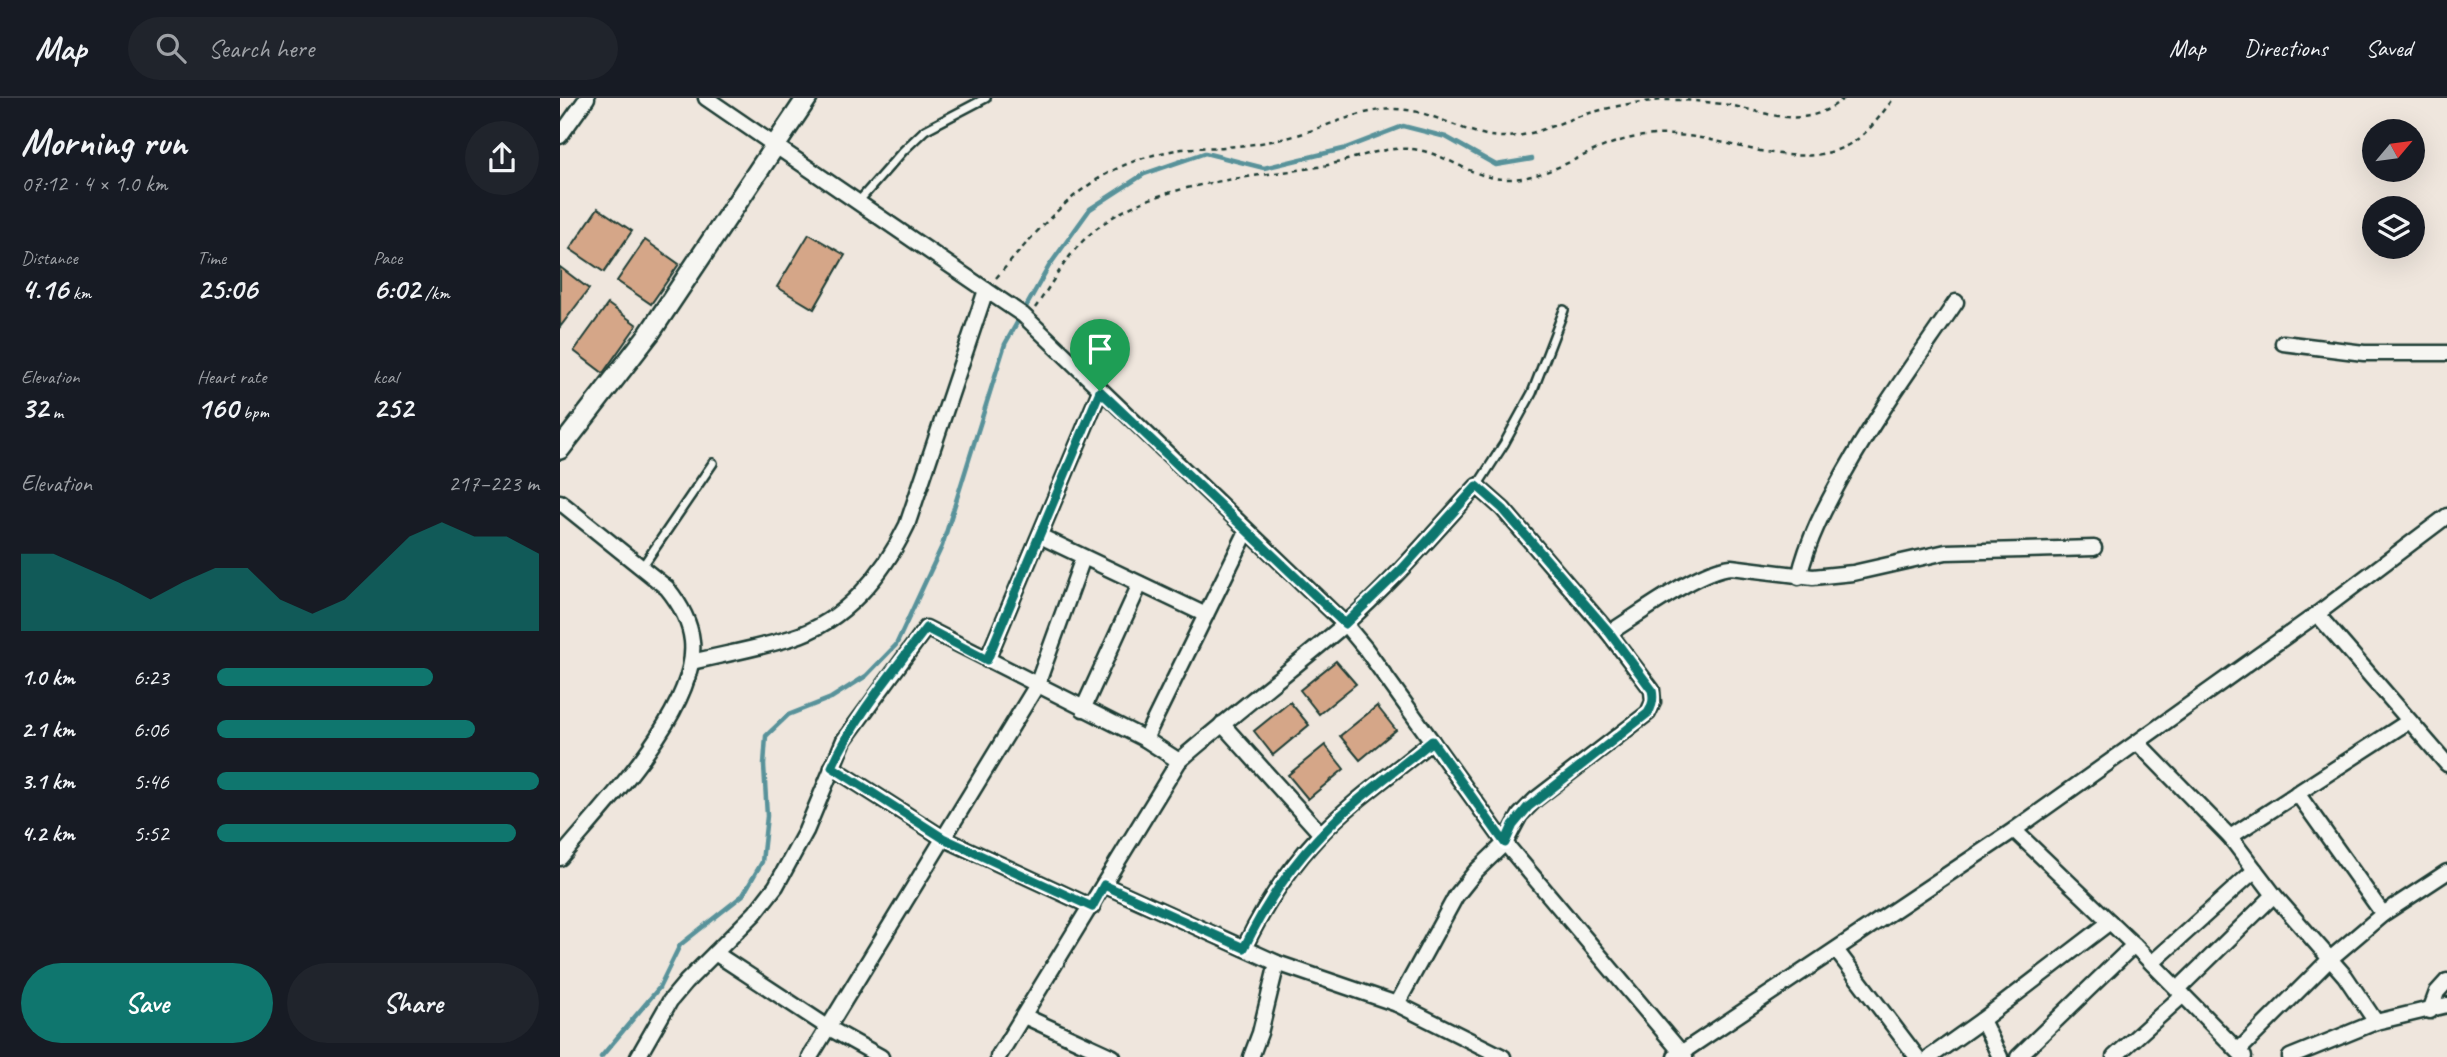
<!DOCTYPE html>
<html lang="en">
<head>
<meta charset="utf-8">
<style>
  :root { --surface:#171b24; --page:#20242c; --text:#f1f3f6; --muted:#9ea1a6; --line:#363941; --accent:#0f766e }
  body { margin:0; font-family:Caveat,sans-serif; background:var(--page); color:var(--text); height:100vh; display:flex; flex-direction:column; font-size:26px; white-space:nowrap }
  * { box-sizing:border-box; margin:0 }
  p { font-size:23px; color:var(--muted) }
  .icon { flex:none; width:38px; height:38px; fill:none; stroke:currentColor; stroke-width:2; stroke-linecap:round; stroke-linejoin:round }
  .map { position:relative; flex:1; overflow:hidden }
  .sheet { display:flex; flex-direction:column; background:var(--surface); width:560px }
  .sheet>* { flex:none }
  .needle { width:46px; rotate:61deg }
  .fabs { position:absolute; left:1802px; top:21px; display:grid; gap:14px }
  .fabs a { display:grid; place-items:center; width:63px; height:63px; border-radius:50%; background:var(--surface); box-shadow:0 7px 28px #0002; font-size:35px }
  .pin { position:absolute; display:grid; place-items:center; width:60px; height:60px; color:#fff; margin:-72px -30px; border-radius:50% 50% 50% 0; rotate:-45deg; box-shadow:0 0 7px #0007 }
  .pin .icon { rotate:45deg }
  .round { display:grid; place-items:center; flex:none; width:74px; height:74px; border-radius:37px; background:var(--page) }
  .headline { display:flex; align-items:center; justify-content:space-between; height:119px; padding:0 21px }
  h1 { font-size:38px; font-weight:600; line-height:52px }
  .figures { display:grid; grid-template-columns:repeat(3,1fr); gap:10px; height:119px; padding:7px 21px }
  .figures div { display:grid; align-content:center }
  .figures b { font-size:30px; font-weight:600 }
  .figures small { font-size:19px; font-weight:400 }
  .figures p { font-size:19px }
  .chart { height:196px; padding:14px 21px }
  .chart p { display:flex; justify-content:space-between }
  .chart svg { width:100%; height:126px; margin-top:7px; fill:var(--accent); opacity:.7 }
  .cta { display:flex; gap:14px; margin-top:auto; padding:14px 21px }
  .cta a { flex:1; height:80px; border-radius:42px; background:var(--accent); color:#fff; font-size:28px; font-weight:600; line-height:80px; text-align:center }
  .cta a+a { background:var(--page); color:var(--text) }
  ul { padding:0 21px; list-style:none; font-size:23px }
  li { display:grid; grid-template-columns:112px 84px 1fr; align-items:center; height:52px }
  li i { height:18px; border-radius:9px; background:var(--accent) }
  header { display:flex; align-items:center; gap:42px; box-sizing:border-box; height:98px; padding:0 35px; background:var(--surface); border-bottom:2px solid var(--line) }
  header strong { font-size:33px }
  nav { display:flex; gap:38px; margin-inline-start:auto; font-size:24px }
  .search { width:490px; height:63px; background:var(--page); display:flex; align-items:center; gap:18px; box-sizing:border-box; padding:0 24px; border-radius:38px; color:var(--muted); font-size:26px }
  main { display:flex; flex:1; min-height:0 }
  .map>svg:first-child { display:block }
  .lines { fill:none; stroke-linecap:round; stroke-linejoin:round }
  .stream { stroke:#58929a; stroke-width:4.5 }
  .building { fill:#d5a688; stroke:#1f3d34; stroke-width:2 }
  .lane-casing { stroke:#1f3d34; stroke-width:12 }
  .street-casing { stroke:#1f3d34; stroke-width:19 }
  .secondary-casing { stroke:#1f3d34; stroke-width:24 }
  .path { stroke:#1f3d34; stroke-width:2.5; stroke-dasharray:5 5; stroke-linecap:butt }
  .lane { stroke:#f6f6f2; stroke-width:7 }
  .street { stroke:#f6f6f2; stroke-width:14 }
  .secondary { stroke:#f6f6f2; stroke-width:19 }
  .route-casing { stroke:#fff; stroke-width:14 }
  .route { stroke:#0f766e; stroke-width:9 }
</style>
</head>
<body>
<header>
<strong>Map</strong>
<div class="search"><svg class="icon" aria-label="search" viewBox="0 0 24 24"><circle cx="10" cy="10" r="6"/><path d="M15 15l6 6"/></svg>Search here</div>
<nav><a>Map</a><a>Directions</a><a>Saved</a></nav>
</header>
<main>
<section class="sheet">
<div class="headline"><div><h1>Morning run</h1><p>07:12 · 4 × 1.0 km</p></div><a class="round"><svg class="icon" aria-label="share" viewBox="0 0 24 24"><path d="M12 15V3M7 8l5-5 5 5M5 13v7h14v-7"/></svg></a></div>
<div class="figures">
<div><p>Distance</p><b>4.16<small> km</small></b></div>
<div><p>Time</p><b>25:06</b></div>
<div><p>Pace</p><b>6:02<small> /km</small></b></div>
</div>
<div class="figures">
<div><p>Elevation</p><b>32<small> m</small></b></div>
<div><p>Heart rate</p><b>160<small> bpm</small></b></div>
<div><p>kcal</p><b>252</b></div>
</div>
<div class="chart"><p><span>Elevation</span>217–223 m</p>
<svg viewBox="0 0 160 44" preserveAspectRatio="none"><path d="M0 44V17L10 17L20 22L30 27L40 33L50 27L60 22L70 22L80 33L90 38L100 33L110 22L120 11L130 6L140 11L150 11L160 17V44z"/></svg>
</div>
<ul>
<li><b>1.0 km</b>6:23<i style="width:67%"></i></li>
<li><b>2.1 km</b>6:06<i style="width:80%"></i></li>
<li><b>3.1 km</b>5:46<i style="width:100%"></i></li>
<li><b>4.2 km</b>5:52<i style="width:93%"></i></li>
</ul>
<div class="cta"><a>Save</a><a>Share</a></div>
</section>
<div class="map">
<svg width="1887" height="959" viewBox="0 0 1887 959">
  <rect width="100%" height="100%" fill="#efe6dd"/>
  <filter id="ink" filterUnits="userSpaceOnUse"><feTurbulence type="fractalNoise" baseFrequency=".0143" numOctaves="2"/><feDisplacementMap in="SourceGraphic" scale="14" xChannelSelector="R" yChannelSelector="G"/><feConvolveMatrix kernelMatrix="1 2 1 2 8 2 1 2 1" color-interpolation-filters="sRGB"/></filter>
  <g filter="url(#ink)">
    <g class="lines">
      <polyline class="stream" points="41,959 99,890 120,847 183,797 202,764 207,718 204,667 206,638 228,617 271,600 306,578 336,547 382,448 445,246 489,168 530,111 584,76 645,55 704,70 783,51 843,28 886,39 936,67 972,61"/>
    </g>
    <g class="building">
      <polygon points="38,110 72,133 44,174 10,151"/>
      <polygon points="249,136 285,157 254,211 217,189"/>
      <polygon points="85,142 119,166 91,206 57,183"/>
      <polygon points="0,169 29,191 0,229"/>
      <polygon points="48,206 77,227 43,275 14,253"/>
      <polygon points="776,563 796,586 759,616 740,592"/>
      <polygon points="730,604 749,627 713,657 694,633"/>
      <polygon points="817,608 836,632 800,662 780,638"/>
      <polygon points="765,647 784,671 748,701 728,677"/>
    </g>
    <g class="lines">
      <defs>
        <g id="lane">
          <polyline points="298,104 343,53 365,32 426,0"/>
          <polyline points="917,388 944,346 972,295 1004,212"/>
          <polyline points="82,469 153,365"/>
        </g>
        <g id="street">
          <polyline points="146,0 426,192"/>
          <polyline points="0,38 27,0"/>
          <polyline points="1723,245 1804,255 1887,255"/>
          <path d="M0,404l107,86c13,16 23,33 25,53 7,68 -91,167 -132,217"/>
          <polyline points="480,438 646,517"/>
          <path d="M1239,479c9,-38 26,-70 45,-104 33,-59 74,-115 112,-171"/>
          <polyline points="1757,516 1887,666"/>
          <path d="M1049,535c31,-19 89,-63 122,-66l82,10 40,-4 93,-21 148,-4"/>
          <polyline points="427,562 540,293"/>
          <path d="M132,564c33,-8 67,-14 99,-24 54,-16 93,-65 116,-113l79,-235 37,25 322,309 20,24 140,195 180,214"/>
          <polyline points="523,611 580,486"/>
          <polyline points="662,626 761,736"/>
          <polyline points="585,641 687,433"/>
          <polyline points="1578,645 1670,739 1714,797 1785,878 1816,924"/>
          <polyline points="272,669 383,740 532,809"/>
          <polyline points="1737,695 1823,816"/>
          <polyline points="1454,732 1574,847 1684,959"/>
          <polyline points="1670,739 1849,623"/>
          <polyline points="544,787 717,865 837,906 943,959"/>
          <path d="M684,850c20,-41 44,-79 75,-112 34,-36 76,-64 113,-95"/>
          <polyline points="1276,852 1357,959"/>
          <polyline points="155,855 269,930 321,959"/>
          <polyline points="1592,865 1695,772"/>
          <polyline points="1618,891 1714,797"/>
          <polyline points="1870,913 1877,894 1887,883"/>
          <polyline points="464,918 553,959"/>
          <polyline points="1422,922 1440,959"/>
          <polyline points="1679,952 1770,861 1823,816 1887,774"/>
          <polyline points="78,959 110,903 126,884 195,815 216,788 246,733 284,642 366,530 585,641 619,663"/>
          <polyline points="250,959 477,587 523,460"/>
          <path d="M438,959l181,-296c54,-47 111,-90 165,-136 48,-42 90,-92 133,-139l26,23 106,124 43,57 1,12 -5,11 -112,86 -16,16 -15,28 -29,28 -20,25 -59,108"/>
          <polyline points="691,959 700,935 717,865"/>
          <polyline points="1115,959 1454,732 1757,516 1887,418"/>
          <polyline points="1370,959 1422,922 1550,824"/>
          <polyline points="1458,959 1574,847"/>
          <polyline points="1554,959 1623,897"/>
          <polyline points="1730,959 1816,924 1887,907"/>
        </g>
        <polyline id="secondary" points="0,351 89,236 247,0"/>
      </defs>
      <use href="#lane" class="lane-casing"/>
      <use href="#street" class="street-casing"/>
      <use href="#secondary" class="secondary-casing"/>
      <g class="path">
        <path d="M436,180c57,-65 95,-115 186,-129 14,-2 28,-1 42,-2 19,-1 39,-4 58,-8 37,-8 73,-29 112,-30 40,0 73,29 112,28 25,-1 48,-12 71,-20 34,-11 70,-18 105,-17 17,1 35,3 52,6 43,10 73,23 110,-8"/>
        <path d="M475,210c17,-24 31,-52 53,-72 57,-54 156,-57 230,-69 31,-5 61,-21 93,-18 35,3 60,30 95,30 47,1 85,-35 131,-42 19,-3 39,-3 58,0 52,8 116,37 164,1 14,-11 24,-26 35,-40"/>
      </g>
      <use href="#lane" class="lane"/>
      <use href="#street" class="street"/>
      <use href="#secondary" class="secondary"/>
    </g>
  </g>
  <g class="lines" filter="url(#ink)">
    <defs>
      <path id="route" d="M540,293l245,233 57,-55 75,-83 26,23 106,123 43,58c2,9 1,15 -4,23l-120,94 -15,18 -8,18 -73,-102c-37,31 -79,59 -112,95 -32,33 -56,71 -76,112l-140,-63 -12,22 -149,-69 -111,-71c23,-51 60,-94 94,-139l61,32z"/>
    </defs>
    <use href="#route" class="route-casing"/>
    <use href="#route" class="route"/>
  </g>
</svg>
<div class="fabs">
<a><svg class="needle" viewBox="-14 -14 28 28"><path d="M0-13l5 13h-10z" fill="#e53935"/><path d="M0 13l5-13h-10z" fill="#9ea1a6"/></svg></a>
<a><svg class="icon" aria-label="layers" viewBox="0 0 24 24"><path d="M12 4l9 5-9 5-9-5zM3 14l9 5 9-5"/></svg></a>
</div>
<div class="pin" style="left:540px;top:293px;background:#1e9e55"><svg class="icon" aria-label="arrive" viewBox="0 0 24 24"><path d="M6 21V4h12l-3 4 3 4H6"/></svg></div>
</div>
</main>
</body>
</html>
